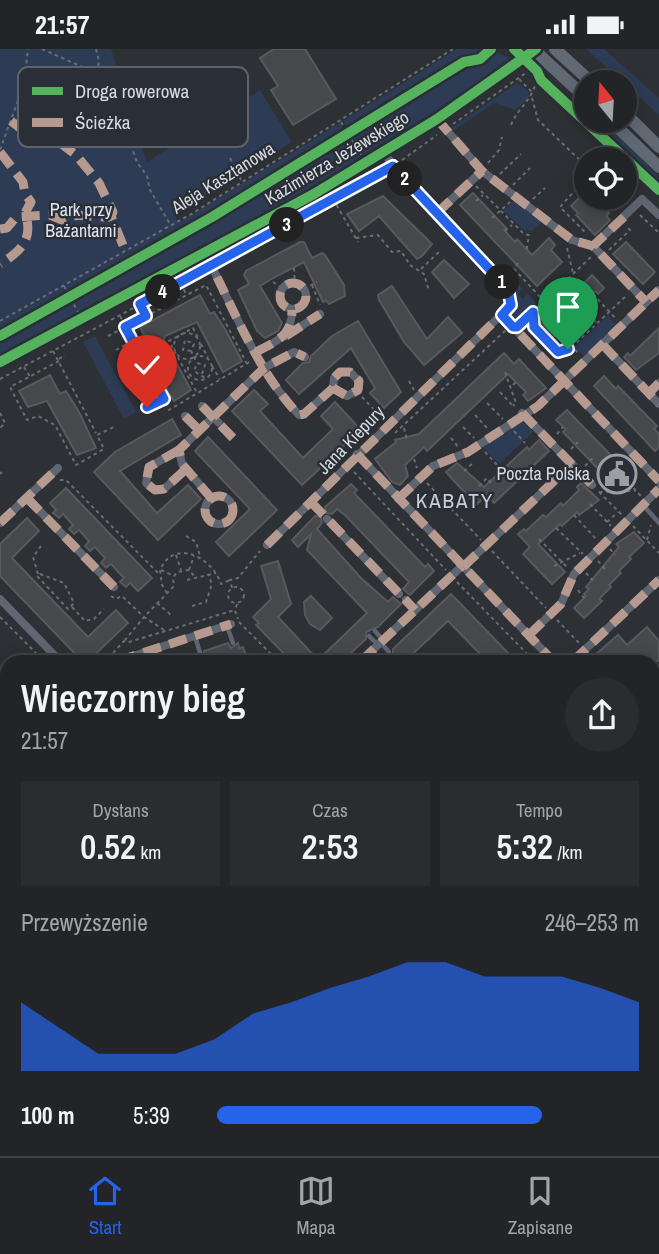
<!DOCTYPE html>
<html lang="pl">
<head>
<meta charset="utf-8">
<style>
  :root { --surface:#222427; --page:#2a2c2f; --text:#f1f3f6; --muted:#a2a4a7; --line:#3f4144; --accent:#2563eb }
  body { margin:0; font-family:"Archivo Narrow",sans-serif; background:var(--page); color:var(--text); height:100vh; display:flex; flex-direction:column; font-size:26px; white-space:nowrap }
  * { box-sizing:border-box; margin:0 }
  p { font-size:23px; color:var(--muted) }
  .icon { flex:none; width:38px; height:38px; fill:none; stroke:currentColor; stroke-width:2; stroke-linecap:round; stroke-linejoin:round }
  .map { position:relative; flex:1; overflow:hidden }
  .drawer { position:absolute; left:0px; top:606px; width:660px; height:502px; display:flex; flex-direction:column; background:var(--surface); border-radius:21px 21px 0 0; box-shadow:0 4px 18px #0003,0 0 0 2px var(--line) }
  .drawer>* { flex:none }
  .needle { width:46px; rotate:342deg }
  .tools { position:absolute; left:574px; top:21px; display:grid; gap:14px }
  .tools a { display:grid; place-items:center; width:63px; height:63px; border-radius:50%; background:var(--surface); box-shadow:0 4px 18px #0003,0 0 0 2px var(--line); font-size:35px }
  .pin { position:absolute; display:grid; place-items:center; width:60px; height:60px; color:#fff; margin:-72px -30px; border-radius:50% 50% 50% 0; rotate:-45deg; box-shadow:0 0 7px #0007 }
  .pin .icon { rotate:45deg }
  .km { position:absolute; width:35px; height:35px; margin:-18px; border-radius:50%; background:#222; color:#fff; font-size:19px; line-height:35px; text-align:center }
  .round { display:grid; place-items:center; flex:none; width:74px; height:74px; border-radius:37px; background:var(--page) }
  .summary { display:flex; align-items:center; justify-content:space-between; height:119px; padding:0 21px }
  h1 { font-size:38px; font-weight:600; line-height:52px }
  .stats { display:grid; grid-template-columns:repeat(3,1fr); gap:10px; height:119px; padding:7px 21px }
  .stats div { display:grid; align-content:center; border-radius:0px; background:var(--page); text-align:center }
  .stats b { font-size:35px; font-weight:600 }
  .stats small { font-size:19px; font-weight:400 }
  .stats p { font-size:19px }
  .chart { height:196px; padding:14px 21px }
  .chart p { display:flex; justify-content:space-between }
  .chart svg { width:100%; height:126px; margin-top:7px; fill:var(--accent); opacity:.7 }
  ul { padding:0 21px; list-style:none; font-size:23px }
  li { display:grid; grid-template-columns:112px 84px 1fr; align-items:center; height:52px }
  li i { height:18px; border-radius:9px; background:var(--accent) }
  .status { display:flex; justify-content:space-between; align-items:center; height:49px; padding:0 35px; background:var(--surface); direction:ltr }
  .status svg { height:19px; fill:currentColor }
  .dock { display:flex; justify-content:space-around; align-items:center; height:98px; border-top:2px solid var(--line); background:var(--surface); font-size:19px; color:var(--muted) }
  .dock a { display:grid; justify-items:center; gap:4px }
  .dock .on { color:var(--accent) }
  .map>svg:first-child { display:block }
  .green { fill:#2d3b54 }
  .building { fill:#47484c; stroke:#57595d; stroke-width:2 }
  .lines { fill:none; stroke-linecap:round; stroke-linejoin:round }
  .street-tunnel { stroke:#464a4e; stroke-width:8; stroke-dasharray:8 4; stroke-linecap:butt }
  .path { stroke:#686d75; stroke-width:2; stroke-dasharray:3.5 3.5; stroke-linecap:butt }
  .lane { stroke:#606671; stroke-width:4.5 }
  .street { stroke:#606671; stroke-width:8 }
  .secondary { stroke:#616975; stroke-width:12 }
  .quiet { stroke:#b69a8f; stroke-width:9; stroke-dasharray:18 9; stroke-linecap:butt }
  .cycleway-casing { stroke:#2a2f37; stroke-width:15 }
  .cycleway { stroke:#56b35d; stroke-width:10 }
  .route-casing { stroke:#fff; stroke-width:14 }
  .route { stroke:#2563eb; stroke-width:9 }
  .labels { text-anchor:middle; stroke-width:5; stroke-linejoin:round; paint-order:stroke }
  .street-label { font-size:18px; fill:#d7dadf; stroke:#2a2f37 }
  .park-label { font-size:18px; fill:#dce5f3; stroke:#2a2f37 }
  .poi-label { font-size:18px; fill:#d7dadf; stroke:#2a2f37; text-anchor:end }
  .quarter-label { font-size:21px; letter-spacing:2px; fill:#c8ced9; stroke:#2a2f37 }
  .key { fill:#2a2f37; stroke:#5e6269; stroke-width:2 }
  .key-label { font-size:19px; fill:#d7dadf }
</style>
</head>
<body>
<div class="status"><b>21:57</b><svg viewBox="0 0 49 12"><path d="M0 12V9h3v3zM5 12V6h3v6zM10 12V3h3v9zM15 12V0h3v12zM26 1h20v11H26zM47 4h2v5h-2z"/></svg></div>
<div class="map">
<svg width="659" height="1107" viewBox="0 0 659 1107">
  <rect width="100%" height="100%" fill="#2d3034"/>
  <g class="green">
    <polygon points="0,0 111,0 147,113 260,41 292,93 175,165 178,174 340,74 346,84 182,183 183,187 348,87 361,109 253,172 0,306"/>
    <polygon points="457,0 488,0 479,9 463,11 349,82 343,72"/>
    <polygon points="586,0 604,0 659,49 659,66"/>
    <polygon points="494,1 512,11 438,61 364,105 351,86 466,14 481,12"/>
    <polygon points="517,34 527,41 530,48 515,61 495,54 450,84 448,81"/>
    <path d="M587,72c29,0 53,38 72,57v9z"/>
    <polygon points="515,150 542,173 532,182 524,181 503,162"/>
    <path d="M511,227l12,13 -5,5 5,4 4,-5 8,9v5l-19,18 -7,-7c5,-17 11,-21 -3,-38z"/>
    <polygon points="609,265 609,269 618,276 585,308 574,298"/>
    <polygon points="95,287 136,363 124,370 83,293"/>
    <polygon points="519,371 535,381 499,415 482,398"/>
  </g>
  <g class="building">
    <polygon points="274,0 305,0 336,50 293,76 271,41 278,37 260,9"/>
    <polygon points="473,144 506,179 504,181 515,193 517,190 532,206 549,189 555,196 551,201 562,213 537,237 460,156"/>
    <polygon points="584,144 609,164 606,167 610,171 595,186 576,166 578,164 571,157"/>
    <polygon points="383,147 432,195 422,207 417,210 379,167 359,182 347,165"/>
    <polygon points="300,193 304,193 312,209 322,204 325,206 344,236 345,247 329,255 326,251 323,253 304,213 273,229 260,237 282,274 278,282 265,289 257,282 238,241 249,235 244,226 246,222"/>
    <polygon points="626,193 655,223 643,235 613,205"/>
    <polygon points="444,211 469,235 454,249 432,223"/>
    <polygon points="592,226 604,239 598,245 596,242 552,284 555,286 549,291 537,278 547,269 544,267 579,233 582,236"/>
    <polygon points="392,237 427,290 448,268 462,284 424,316 404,293 379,251 378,246"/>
    <polygon points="200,246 210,265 214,263 225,280 242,312 223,323 197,273 165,287 164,291 191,341 174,352 153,318 146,299 150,297 140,278"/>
    <polygon points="358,272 401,343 384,359 370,344 375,339 351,299 299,345 286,331 303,314 309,313 311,307 332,287"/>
    <polygon points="659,279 659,304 636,321 624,308 628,304 630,307"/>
    <polygon points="504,304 514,315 519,310 546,339 528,352 523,346 526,343 508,325 427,402 424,398 405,416 408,427 400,436 392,433 375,410 396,393 395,391 419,385"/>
    <polygon points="50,326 60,345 66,342 79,363 96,399 77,406 47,352 28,358 19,342"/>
    <polygon points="604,327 616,340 618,337 657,377 654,380 659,385 659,398 655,402 594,337"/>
    <polygon points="254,341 268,355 260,362 303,409 333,380 321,367 335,353 361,381 302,436 232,362"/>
    <polygon points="567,361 624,420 613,430 604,420 601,423 563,383 566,380 556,371"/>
    <polygon points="172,370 181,386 120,422 157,464 188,436 201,450 158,491 94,423 115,403"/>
    <polygon points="208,388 277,461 229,507 216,493 250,460 195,402"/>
    <polygon points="539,391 549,402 494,454 487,446 476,456 446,423 457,414 484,438 527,398 529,401"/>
    <polygon points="581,434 599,451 579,466 577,463 562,477 560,475 538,495 565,523 552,535 523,505 530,498 518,485 524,480 526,482 543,466 546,468 561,454 563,457 579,441 577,438"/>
    <polygon points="351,435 357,441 354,444 425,518 428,515 434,522 410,546 403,540 409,533 345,466 337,460 332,465 326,464 325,458"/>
    <polygon points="66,439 152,529 138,542 130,534 126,538 120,533 124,529 111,515 106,519 101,514 105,509 95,498 90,502 85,497 89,492 79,481 74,485 69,480 73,476 63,465 59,469 53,464 56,461 50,454"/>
    <polygon points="315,467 321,468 322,474 317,480 361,529 388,553 393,548 401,555 378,578 366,583 366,590 342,612 291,612 256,576 259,574 253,568 271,550 261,517 278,512 291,555 278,568 318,611 367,564 307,501 311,485 298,498 292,491"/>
    <polygon points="27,469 39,482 12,509 88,588 116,561 128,574 88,612 82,612 0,527 0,495"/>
    <polygon points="634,483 644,494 629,508 631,510 619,522 621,524 609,536 611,538 599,550 602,552 584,569 574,559 586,547 584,545 589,540 586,538 619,498 616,495"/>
    <polygon points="451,545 516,612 487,612 448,572 405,612 379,612 386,606 393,606 393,600"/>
    <polygon points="311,547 332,569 320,581 310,575 305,566 304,553"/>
    <polygon points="647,578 659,592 659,612 588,612 618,586 627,596"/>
    <polygon points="228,594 231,599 238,594 239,599 243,598 248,612 198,612 196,607 203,608 204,602"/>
  </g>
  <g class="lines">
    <polyline class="street-tunnel" points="218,373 233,389"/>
    <g class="path">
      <polyline points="42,0 96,24"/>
      <polyline points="96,0 99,12 97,25 109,38 137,113 147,127 150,141 170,175"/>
      <polyline points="519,30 533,44"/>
      <polyline points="532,49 538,71 586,117"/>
      <polyline points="341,73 362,107"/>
      <polyline points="453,75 530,21"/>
      <path d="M511,76c7,-17 21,-25 25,-43"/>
      <polyline points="0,101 24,35 28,0"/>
      <polyline points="230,109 241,131"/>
      <polyline points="402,111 437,86"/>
      <polyline points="488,114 499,101 502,88"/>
      <polyline points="500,125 521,105"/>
      <polyline points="586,129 560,158 587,185"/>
      <polyline points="513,136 530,119"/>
      <polyline points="476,137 524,185 529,186 526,204"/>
      <polyline points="333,150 358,193"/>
      <polyline points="533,150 545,139"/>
      <polyline points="476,152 483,146"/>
      <polyline points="640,166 659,184"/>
      <polyline points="492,169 510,153"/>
      <polyline points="505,182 512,176"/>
      <polyline points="356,189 378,186 392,203 401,202 410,216 424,225 429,242"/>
      <polyline points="567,199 573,224"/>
      <polyline points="609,201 630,181 627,178"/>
      <polyline points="219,214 385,121"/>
      <polyline points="518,214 514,220 544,252"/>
      <polyline points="294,219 295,235"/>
      <polyline points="421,220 441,201"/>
      <polyline points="273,233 283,240"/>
      <polyline points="181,234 186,245"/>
      <polyline points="312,236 320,256"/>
      <polyline points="64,237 78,263"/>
      <polyline points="304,240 317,233"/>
      <polyline points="593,245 617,271"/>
      <polyline points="140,256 146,266"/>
      <polyline points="580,257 596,273"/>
      <polyline points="533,264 534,287"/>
      <polyline points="120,267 169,361 251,312"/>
      <polyline points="568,269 583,285"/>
      <polyline points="0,272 193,164 453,0"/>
      <polyline points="522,273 592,207"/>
      <polyline points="534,278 558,303 572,298 627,246"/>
      <polyline points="556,280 578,304"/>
      <circle cx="187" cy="297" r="13"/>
      <polyline points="108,287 206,236 247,315"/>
      <polyline points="201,295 208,309"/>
      <polyline points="116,301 132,292"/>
      <polyline points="53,302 96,384"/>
      <polyline points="191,302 183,301 185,291 194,295 191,302 197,314"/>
      <circle cx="200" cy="319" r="12"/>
      <polyline points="59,310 65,306"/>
      <polyline points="59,312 10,338 27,371 38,367 55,376 76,416 104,400 97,386 114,378"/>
      <polyline points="212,317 220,330"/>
      <polyline points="24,318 30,328"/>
      <polyline points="505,323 516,354 513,357"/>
      <polyline points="202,325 205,316 197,314 194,322 205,329"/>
      <polyline points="0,330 205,221"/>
      <polyline points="409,332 414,341"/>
      <polyline points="513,336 518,331"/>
      <polyline points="196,342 169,292 193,279 199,291"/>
      <polyline points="500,343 513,357"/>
      <polyline points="362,348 382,369"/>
      <polyline points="487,354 503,370"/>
      <polyline points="147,358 164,350"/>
      <polyline points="0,364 5,374 0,379"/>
      <polyline points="475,366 488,380"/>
      <polyline points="463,378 474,389"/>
      <polyline points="404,379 407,391"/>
      <polyline points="514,382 525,394"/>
      <polyline points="395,384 506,281"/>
      <polyline points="557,385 563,378"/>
      <polyline points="451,389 459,399"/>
      <polyline points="571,400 578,393"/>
      <polyline points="485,403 499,418"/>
      <polyline points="414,410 417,419"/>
      <polyline points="585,417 593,409"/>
      <polyline points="464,422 473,414"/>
      <polyline points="354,423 446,521"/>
      <polyline points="619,424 641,447"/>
      <polyline points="0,425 2,423"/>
      <polyline points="597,429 605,422"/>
      <polyline points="60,431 66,431 159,525"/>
      <polyline points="427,434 481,491"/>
      <polyline points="479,437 487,429 492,435"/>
      <polyline points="599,443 622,466"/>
      <polyline points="599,443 635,442"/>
      <polyline points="590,455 611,477"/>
      <polyline points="574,466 597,491"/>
      <polyline points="607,473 618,463"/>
      <polyline points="633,477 659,504"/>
      <polyline points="556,479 583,505"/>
      <polyline points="186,487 196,493 200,507"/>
      <polyline points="539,490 568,519"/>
      <polyline points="647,491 651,476"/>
      <polyline points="610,500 615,506"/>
      <polyline points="492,502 546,559"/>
      <polyline points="176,506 181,521"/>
      <polyline points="598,512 605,520"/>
      <polyline points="554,517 580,504"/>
      <polyline points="161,521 174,527"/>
      <polyline points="189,521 194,507"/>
      <polyline points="586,524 595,534"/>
      <polyline points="38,525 33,508 41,497"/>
      <polygon points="40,525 64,534 74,554 68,560 37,527"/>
      <polyline points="187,531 216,524"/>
      <polyline points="457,533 534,612"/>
      <circle cx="236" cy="546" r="8"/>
      <polyline points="232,539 230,531 238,529 260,502"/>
      <polyline points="578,541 584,549"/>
      <path d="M167,544l-5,-8 -2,-15c14,-33 53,-12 61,14l9,-4"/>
      <polyline points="111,547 116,550 122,547"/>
      <polyline points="123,548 144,568 125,591"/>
      <polyline points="157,554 171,566"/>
      <polyline points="237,555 235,561 238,570"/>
      <polyline points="192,557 206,553 212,535 208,525"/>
      <polyline points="72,558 85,572 94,570 104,560"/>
      <polyline points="0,568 44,612"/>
      <polyline points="557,571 580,595"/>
      <polyline points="239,573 278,612"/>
      <polyline points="164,581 144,568 174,537 173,529 177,523 189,521 196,529"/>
      <polyline points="113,604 124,592 129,593 235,561"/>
      <polyline points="231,609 232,612"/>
      <polyline points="653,688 656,703"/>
      <polyline points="0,690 5,693 7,689"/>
      <polyline points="653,705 659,702"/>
      <polyline points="0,740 7,736"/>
      <polyline points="0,747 7,753"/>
      <polyline points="653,762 659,769"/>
      <polyline points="5,773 7,775"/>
      <polyline points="0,865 7,871"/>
      <polyline points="0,913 7,914"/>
      <polyline points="0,945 7,946"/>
      <polyline points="653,970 659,964"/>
      <polyline points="0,982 7,979"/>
      <polyline points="653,1006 659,1013"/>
      <polyline points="0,1071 7,1069"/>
      <polyline points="0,1095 4,1107"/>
      <polyline points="78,1101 81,1107"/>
      <polyline points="303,1101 310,1107"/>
      <polyline points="382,1101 388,1107"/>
      <polyline points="627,1101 636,1107"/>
      <polyline points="110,1105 115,1101"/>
      <polyline points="199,1107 209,1101"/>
      <polyline points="391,1107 397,1101"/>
    </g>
    <g class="lane">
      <polyline points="644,457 659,474"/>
      <polyline points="227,577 233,594"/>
      <polyline points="375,582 383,591"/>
      <polyline points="195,587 200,604"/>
      <polyline points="369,587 378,596"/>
      <polyline points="381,594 389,603"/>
      <polyline points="0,705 4,707 7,700"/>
      <polyline points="653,812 659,806"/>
      <polyline points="653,932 659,939"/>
      <polyline points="653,1070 659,1076"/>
    </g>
    <g class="street">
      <polyline points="437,70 482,122 572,191 593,197"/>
      <polyline points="437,164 482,122"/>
      <path d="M205,204c27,52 53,120 94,162l5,-1 29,-26 1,-10 6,-6h10l9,9 -1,9 -11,6 -14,-8"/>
      <circle cx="293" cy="247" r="13"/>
      <polyline points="646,253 593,197 642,150 659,166"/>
      <polyline points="502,266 659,432"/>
      <polyline points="286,287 320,265"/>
      <polyline points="603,296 659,355"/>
      <path d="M256,303c21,-11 36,-16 36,-42"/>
      <polyline points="0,313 314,145 437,70 536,0"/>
      <polyline points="649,344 659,334"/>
      <polyline points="202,357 218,373"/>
      <polyline points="522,364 592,436"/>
      <polyline points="185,367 198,380"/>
      <polyline points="179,401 149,418 146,434 155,441 164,440 186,420"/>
      <polyline points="357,405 553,612"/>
      <circle cx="219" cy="461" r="14"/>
      <polyline points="27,449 114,538"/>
      <polyline points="212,450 182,415 179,401 264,319 294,303 305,308"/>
      <polyline points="398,450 433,417 468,403 538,357 659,241"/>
      <polyline points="311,453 320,462"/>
      <polyline points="327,470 399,545"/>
      <polyline points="0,474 58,419"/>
      <polyline points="267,496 511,256 510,244 503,234 396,121 383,102"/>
      <polyline points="463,518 571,416"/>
      <polyline points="0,550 60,612"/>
      <polyline points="406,551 415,561"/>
      <polyline points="529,586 561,555 574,525 659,440"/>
      <polyline points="118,612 231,575"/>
      <polyline points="361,612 462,517"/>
      <polyline points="573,612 659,531"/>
      <polyline points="653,651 659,645"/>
      <polyline points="653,716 659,722"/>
      <polyline points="94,1101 99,1107"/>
      <polyline points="324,1101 333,1107"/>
    </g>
    <g class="secondary">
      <polyline points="533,0 586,49"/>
      <polyline points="555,0 591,33"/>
      <polyline points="625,64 659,98"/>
      <polyline points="611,72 659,118"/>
      <polyline points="653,676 659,671"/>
      <polyline points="0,798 7,805"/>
      <polyline points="0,822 7,828"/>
      <polyline points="0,1033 7,1030"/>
    </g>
    <g class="quiet">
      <polyline points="437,70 482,122 572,191 593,197"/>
      <polyline points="11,72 25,83 59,93 92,74 115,53"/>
      <polyline points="59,93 76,106 99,134 113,163 111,167 125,201"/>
      <path d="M0,103l23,30 2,12 6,8 -6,11c9,26 -4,38 -25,51"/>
      <polyline points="437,164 482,122"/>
      <polyline points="624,168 593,197 646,253"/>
      <path d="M0,180l7,-1 9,-11 34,-2 12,5c16,-10 33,0 49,-4"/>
      <path d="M205,204c27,52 53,120 94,162l5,-1 29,-26 1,-10 6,-6h10l9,9 -1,9 -11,6 -14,-8"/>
      <circle cx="293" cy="247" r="13"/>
      <polyline points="502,266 659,432"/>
      <polyline points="286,287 320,265"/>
      <polyline points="603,296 659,355"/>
      <path d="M256,303c21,-11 36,-16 36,-42"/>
      <polyline points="649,344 659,334"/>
      <polyline points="202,357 233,389"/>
      <polyline points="522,364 592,436"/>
      <polyline points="185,367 198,380"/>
      <polyline points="179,401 149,418 146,434 155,441 164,440 186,420"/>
      <polyline points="357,405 553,612"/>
      <circle cx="219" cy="461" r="14"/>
      <polyline points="27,449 114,538"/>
      <polyline points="212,450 182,415 179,401 264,319 294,303 305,308"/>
      <polyline points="398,450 433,417 468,403 538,357 659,241"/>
      <polyline points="311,453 415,561"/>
      <polyline points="0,474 58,419"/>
      <polyline points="267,496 511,256 510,244 503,234 396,121 383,102"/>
      <polyline points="463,518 571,416"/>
      <polyline points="529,586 561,555 574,525 659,440"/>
      <polyline points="118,612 231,575"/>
      <polyline points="361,612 462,517"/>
      <polyline points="573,612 659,531"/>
      <polyline points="0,641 7,637"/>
      <polyline points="653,651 659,645"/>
    </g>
    <defs>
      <g id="cycleway">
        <polyline points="514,0 537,22 541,31 659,141"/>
        <polyline points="0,287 212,168 464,13 480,10 491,0"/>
        <polyline points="0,313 314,145 437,70 536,0"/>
      </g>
    </defs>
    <use href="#cycleway" class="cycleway-casing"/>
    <use href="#cycleway" class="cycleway"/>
  </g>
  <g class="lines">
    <defs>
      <polyline id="route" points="147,358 164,350 125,278 146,267 140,255 393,117 508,240 511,256 502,266 513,278 517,278 533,263 534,278 558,303 568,300"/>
    </defs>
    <use href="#route" class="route-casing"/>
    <use href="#route" class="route"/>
  </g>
  <defs>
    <symbol id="civic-ring" viewBox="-11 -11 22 22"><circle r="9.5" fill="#2a2f37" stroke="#9c9ea3" stroke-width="1.5"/><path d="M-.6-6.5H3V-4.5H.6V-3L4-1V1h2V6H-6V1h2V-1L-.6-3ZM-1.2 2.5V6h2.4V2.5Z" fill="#9c9ea3"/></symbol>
  </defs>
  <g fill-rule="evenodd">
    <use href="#civic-ring" x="595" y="403" width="44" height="44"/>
  </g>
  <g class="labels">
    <g class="street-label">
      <text transform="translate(337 109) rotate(-31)" y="6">Kazimierza Jeżewskiego</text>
      <text transform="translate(223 129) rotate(-32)" y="6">Aleja Kasztanowa</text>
      <text transform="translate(351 391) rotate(-46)" y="6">Jana Kiepury</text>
    </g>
    <g class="park-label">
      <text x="81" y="167">Park przy<tspan x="81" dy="21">Bażantarni</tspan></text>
    </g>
    <g class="poi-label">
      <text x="590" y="431">Poczta Polska</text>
    </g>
    <g class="quarter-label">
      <text x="455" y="459">KABATY</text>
    </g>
  </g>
  <rect x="18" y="18" width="230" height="80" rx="10" class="key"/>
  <rect x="32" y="38" width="31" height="8" fill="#56b35d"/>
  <rect x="32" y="69" width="31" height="9" fill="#b69a8f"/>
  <g class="key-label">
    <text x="75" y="49">Droga rowerowa</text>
    <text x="75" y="80">Ścieżka</text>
  </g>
</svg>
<div class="tools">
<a><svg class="needle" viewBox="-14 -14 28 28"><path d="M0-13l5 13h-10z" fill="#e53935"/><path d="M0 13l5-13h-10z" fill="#a2a4a7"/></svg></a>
<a><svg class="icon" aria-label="locate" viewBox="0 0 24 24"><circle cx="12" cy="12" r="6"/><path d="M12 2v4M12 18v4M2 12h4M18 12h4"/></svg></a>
</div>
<div class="pin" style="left:568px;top:300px;background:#1e9e55"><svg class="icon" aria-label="arrive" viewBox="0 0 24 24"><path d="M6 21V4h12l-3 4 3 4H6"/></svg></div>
<div class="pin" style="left:147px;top:358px;background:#d93025"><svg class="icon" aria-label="check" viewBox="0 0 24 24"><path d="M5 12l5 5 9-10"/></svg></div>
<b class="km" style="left:502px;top:233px">1</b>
<b class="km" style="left:405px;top:130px">2</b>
<b class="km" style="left:287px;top:176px">3</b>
<b class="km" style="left:163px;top:243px">4</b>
<section class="drawer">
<div class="summary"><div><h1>Wieczorny bieg</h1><p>21:57</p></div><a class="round"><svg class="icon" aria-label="share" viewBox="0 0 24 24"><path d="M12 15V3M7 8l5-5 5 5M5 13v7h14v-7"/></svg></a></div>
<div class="stats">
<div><p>Dystans</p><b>0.52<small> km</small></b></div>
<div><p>Czas</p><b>2:53</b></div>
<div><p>Tempo</p><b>5:32<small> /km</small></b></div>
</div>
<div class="chart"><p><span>Przewyższenie</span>246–253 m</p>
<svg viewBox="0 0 160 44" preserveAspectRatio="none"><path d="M0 44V20L10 29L20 38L30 38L40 38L50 33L60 24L70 20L80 15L90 11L100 6L110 6L120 11L130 11L140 11L150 15L160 20V44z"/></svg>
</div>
<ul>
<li><b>100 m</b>5:39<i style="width:77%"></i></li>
</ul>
</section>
</div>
<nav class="dock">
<a class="on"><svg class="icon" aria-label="home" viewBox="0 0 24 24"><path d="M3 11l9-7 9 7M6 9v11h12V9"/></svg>Start</a>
<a><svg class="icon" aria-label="map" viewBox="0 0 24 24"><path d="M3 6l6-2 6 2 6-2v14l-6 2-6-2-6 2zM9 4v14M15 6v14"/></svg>Mapa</a>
<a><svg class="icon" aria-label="saved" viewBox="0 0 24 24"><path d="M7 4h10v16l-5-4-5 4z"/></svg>Zapisane</a>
</nav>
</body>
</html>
